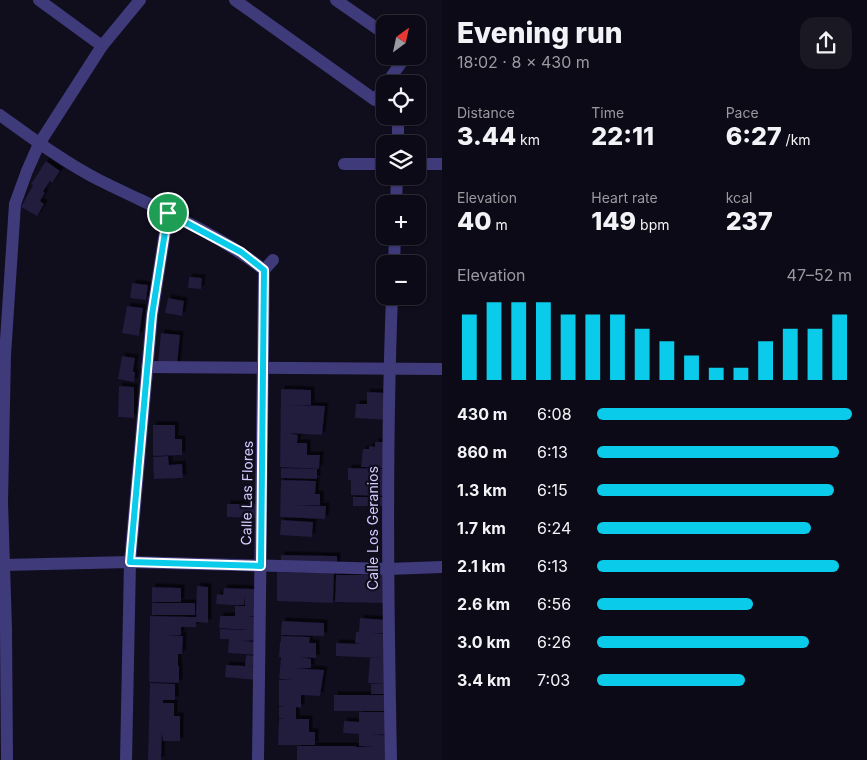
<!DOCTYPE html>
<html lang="en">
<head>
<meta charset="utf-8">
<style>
  :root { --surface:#0c0a16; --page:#1a1823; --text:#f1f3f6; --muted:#9a9aa1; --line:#2c2b35; --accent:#0bcbea }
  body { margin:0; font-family:Inter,sans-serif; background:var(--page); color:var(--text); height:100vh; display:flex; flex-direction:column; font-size:19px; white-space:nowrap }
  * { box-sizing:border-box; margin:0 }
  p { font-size:16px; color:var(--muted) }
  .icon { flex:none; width:28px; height:28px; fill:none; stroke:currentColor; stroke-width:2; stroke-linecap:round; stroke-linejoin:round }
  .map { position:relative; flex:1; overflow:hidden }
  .side { display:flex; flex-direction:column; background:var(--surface); width:425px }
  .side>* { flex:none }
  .needle { width:32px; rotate:33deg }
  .controls { position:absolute; left:376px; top:15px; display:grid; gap:10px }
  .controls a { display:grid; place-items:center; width:50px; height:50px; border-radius:10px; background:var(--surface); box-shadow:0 1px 4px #0004,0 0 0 1px var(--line); font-size:25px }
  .pin { position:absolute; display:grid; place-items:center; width:42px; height:42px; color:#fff; margin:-21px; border:2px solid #fff; border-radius:50%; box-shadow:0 1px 5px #0007 }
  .round { display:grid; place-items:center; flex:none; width:52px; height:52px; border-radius:15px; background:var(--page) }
  .summary { display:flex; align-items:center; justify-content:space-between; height:85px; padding:0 15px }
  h1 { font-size:28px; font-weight:800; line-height:38px }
  .metrics { display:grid; grid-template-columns:repeat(3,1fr); gap:8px; height:85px; padding:5px 15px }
  .metrics div { display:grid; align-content:center }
  .metrics b { font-size:25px; font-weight:800 }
  .metrics small { font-size:14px; font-weight:400 }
  .metrics p { font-size:14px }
  .chart { height:140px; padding:10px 15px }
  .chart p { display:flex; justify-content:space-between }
  .chart svg { width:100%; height:90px; margin-top:5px; stroke:var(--accent); stroke-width:6 }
  ul { padding:0 15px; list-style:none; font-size:16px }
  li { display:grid; grid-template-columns:80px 60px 1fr; align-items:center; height:38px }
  li i { height:12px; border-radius:6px; background:var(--accent) }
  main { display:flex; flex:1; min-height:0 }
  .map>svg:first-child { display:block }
  .building { fill:#221a3d; filter:url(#shadow) }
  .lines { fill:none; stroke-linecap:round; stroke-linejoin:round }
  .minor { stroke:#3f3a7a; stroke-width:12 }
  .route-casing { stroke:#fff; stroke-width:10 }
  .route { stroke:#0bcbea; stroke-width:6 }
  .labels { text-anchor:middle; stroke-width:4.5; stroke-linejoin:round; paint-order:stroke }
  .street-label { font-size:14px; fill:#d3ccfd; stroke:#100d1d }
</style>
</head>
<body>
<main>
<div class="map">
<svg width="442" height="760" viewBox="0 0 442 760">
  <defs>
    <filter id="shadow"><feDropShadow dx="3.5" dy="-3.5" stdDeviation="0" flood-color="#0009"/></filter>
  </defs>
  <rect width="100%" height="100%" fill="#100d1d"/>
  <g class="building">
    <polygon points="46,161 60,171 52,183 50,181 43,192 45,193 40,201 44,204 37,216 21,207 33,185 31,184"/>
    <polygon points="189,277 202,278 201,289 188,288"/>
    <polygon points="132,283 148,285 146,300 130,298"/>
    <polygon points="168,298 184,301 182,316 165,313"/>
    <polygon points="127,306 143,308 139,336 122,333"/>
    <polygon points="161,333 180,335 177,365 158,363"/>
    <polygon points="122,356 135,358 133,372 135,372 134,382 118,379"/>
    <polygon points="119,386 134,387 134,418 118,417"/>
    <polygon points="281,389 311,390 311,405 290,405 325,406 322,435 289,433 298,435 297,443 307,443 307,455 320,455 319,469 280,467"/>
    <polygon points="367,392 387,393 387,420 355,418 356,404 367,404"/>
    <polygon points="153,425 175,425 175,439 182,439 182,455 153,456"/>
    <polygon points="375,442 387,442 387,468 361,467 363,449 369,449 369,446 375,447"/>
    <polygon points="168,456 169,465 182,464 183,478 154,479 153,457"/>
    <polygon points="281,468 317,469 317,479 281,478"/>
    <polygon points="348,468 387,469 386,496 351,495 351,480 348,480"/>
    <polygon points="281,480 316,481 315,494 320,494 320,505 293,505 326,506 325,519 280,517"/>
    <rect x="353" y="497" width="33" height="9"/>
    <polygon points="227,504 259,504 259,518 227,517"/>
    <polygon points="281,520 313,522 312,537 280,535"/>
    <polygon points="281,555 337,556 337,567 281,565"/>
    <polygon points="277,572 334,573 333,603 277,601"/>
    <polygon points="336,575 383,575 383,603 335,602"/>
    <polygon points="197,586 208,587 208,623 196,622 196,627 181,627 181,635 166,635 183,636 182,654 178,654 178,666 170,665 179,666 179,683 149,682 150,616 196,617"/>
    <polygon points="152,587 181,588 181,602 152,602"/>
    <polygon points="224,588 259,589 259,616 246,617 259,617 258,640 242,641 259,642 258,655 228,653 229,639 220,639 220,629 249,630 219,628 220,616 235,616 235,606 245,606 245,595 244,605 232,605 232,596 232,605 216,604 217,594 223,595"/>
    <rect x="152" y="603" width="43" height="12"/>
    <polygon points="360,618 387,620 387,633 372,633 387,634 388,684 368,683 370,658 382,658 336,656 336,643 361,644 355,643 356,632 359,632"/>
    <polygon points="282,621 324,623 324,636 281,635"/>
    <polygon points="281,636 310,637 309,643 316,643 316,658 301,657 311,659 311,668 293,668 324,670 320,696 301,695 301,708 296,707 296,719 309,719 309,732 315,732 315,745 278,745 279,719 285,718 279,718 279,707 285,706 279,706 279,680 292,680 279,679 281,657 279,657 280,642 281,642"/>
    <polygon points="246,655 257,656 257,666 248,666 258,667 257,680 225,677 226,665 245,666"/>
    <polygon points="150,683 175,684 175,700 163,700 163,703 174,703 174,716 180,716 180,741 163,741 162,733 161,760 148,760"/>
    <rect x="371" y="684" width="17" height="10"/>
    <rect x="334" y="695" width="55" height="16"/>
    <polygon points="359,712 389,712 390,735 372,734 389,736 386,760 356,760 356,747 375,747 359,746 359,734 343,733 344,721 359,722"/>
    <rect x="297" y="746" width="59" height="14"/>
  </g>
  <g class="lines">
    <g class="minor">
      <polyline points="39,0 102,46"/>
      <polyline points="235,0 375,100 385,86"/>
      <polyline points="336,0 385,34"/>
      <polyline points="386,84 406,56"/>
      <path d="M0,115c32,23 64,47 99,65 56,28 116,51 165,90"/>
      <polyline points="398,144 398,116"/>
      <polyline points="344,164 385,164"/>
      <polyline points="418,164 442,164"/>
      <polyline points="396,204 397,176"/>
      <polyline points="394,264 395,236"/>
      <polyline points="147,367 442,369"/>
      <polyline points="4,565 130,562 388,569 442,567"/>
      <polyline points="7,760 6,629 2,502 5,355 15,204 27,171 39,144 102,46 140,0"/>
      <polyline points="126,760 130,562 152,315 168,213"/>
      <polyline points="258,760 264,270 273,260"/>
      <path d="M391,760c-3,-155 -5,-309 1,-464"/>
    </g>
  </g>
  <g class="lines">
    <defs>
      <polygon id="route" points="168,213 241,252 264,270 261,566 130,562 152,315"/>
    </defs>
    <use href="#route" class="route-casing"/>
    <use href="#route" class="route"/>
  </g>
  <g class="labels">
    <g class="street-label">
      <text transform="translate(247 493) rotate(-89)" y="5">Calle Las Flores</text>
      <text transform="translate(373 528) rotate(-90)" y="5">Calle Los Geranios</text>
    </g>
  </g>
</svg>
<div class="controls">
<a><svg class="needle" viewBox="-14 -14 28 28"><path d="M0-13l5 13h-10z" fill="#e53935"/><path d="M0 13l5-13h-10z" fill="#9a9aa1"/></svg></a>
<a><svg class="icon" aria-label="locate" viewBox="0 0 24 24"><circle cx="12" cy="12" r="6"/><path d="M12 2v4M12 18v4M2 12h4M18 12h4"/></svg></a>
<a><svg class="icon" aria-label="layers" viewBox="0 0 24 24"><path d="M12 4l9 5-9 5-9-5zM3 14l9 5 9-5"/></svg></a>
<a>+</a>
<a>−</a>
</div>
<div class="pin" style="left:168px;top:213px;background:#1e9e55"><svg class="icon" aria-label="arrive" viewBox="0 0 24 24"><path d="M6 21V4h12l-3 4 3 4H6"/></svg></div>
</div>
<section class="side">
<div class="summary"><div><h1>Evening run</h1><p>18:02 · 8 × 430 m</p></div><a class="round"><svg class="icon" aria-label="share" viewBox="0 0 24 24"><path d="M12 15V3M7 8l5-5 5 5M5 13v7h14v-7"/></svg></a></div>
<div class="metrics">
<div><p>Distance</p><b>3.44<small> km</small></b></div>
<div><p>Time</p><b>22:11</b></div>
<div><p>Pace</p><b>6:27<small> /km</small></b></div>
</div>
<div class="metrics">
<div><p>Elevation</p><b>40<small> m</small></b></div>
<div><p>Heart rate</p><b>149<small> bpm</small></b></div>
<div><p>kcal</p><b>237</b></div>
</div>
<div class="chart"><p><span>Elevation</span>47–52 m</p>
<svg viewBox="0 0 160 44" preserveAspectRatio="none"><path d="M5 44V12M15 44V6M25 44V6M35 44V6M45 44V12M55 44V12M65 44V12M75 44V19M85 44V25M95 44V32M105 44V38M115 44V38M125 44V25M135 44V19M145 44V19M155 44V12"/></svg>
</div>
<ul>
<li><b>430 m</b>6:08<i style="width:100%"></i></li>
<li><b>860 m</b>6:13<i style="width:95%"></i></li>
<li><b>1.3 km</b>6:15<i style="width:93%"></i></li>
<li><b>1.7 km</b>6:24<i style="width:84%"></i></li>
<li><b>2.1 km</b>6:13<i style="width:95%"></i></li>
<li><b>2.6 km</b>6:56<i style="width:61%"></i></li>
<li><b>3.0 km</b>6:26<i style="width:83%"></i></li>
<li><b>3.4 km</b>7:03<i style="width:58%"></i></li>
</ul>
</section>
</main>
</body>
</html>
